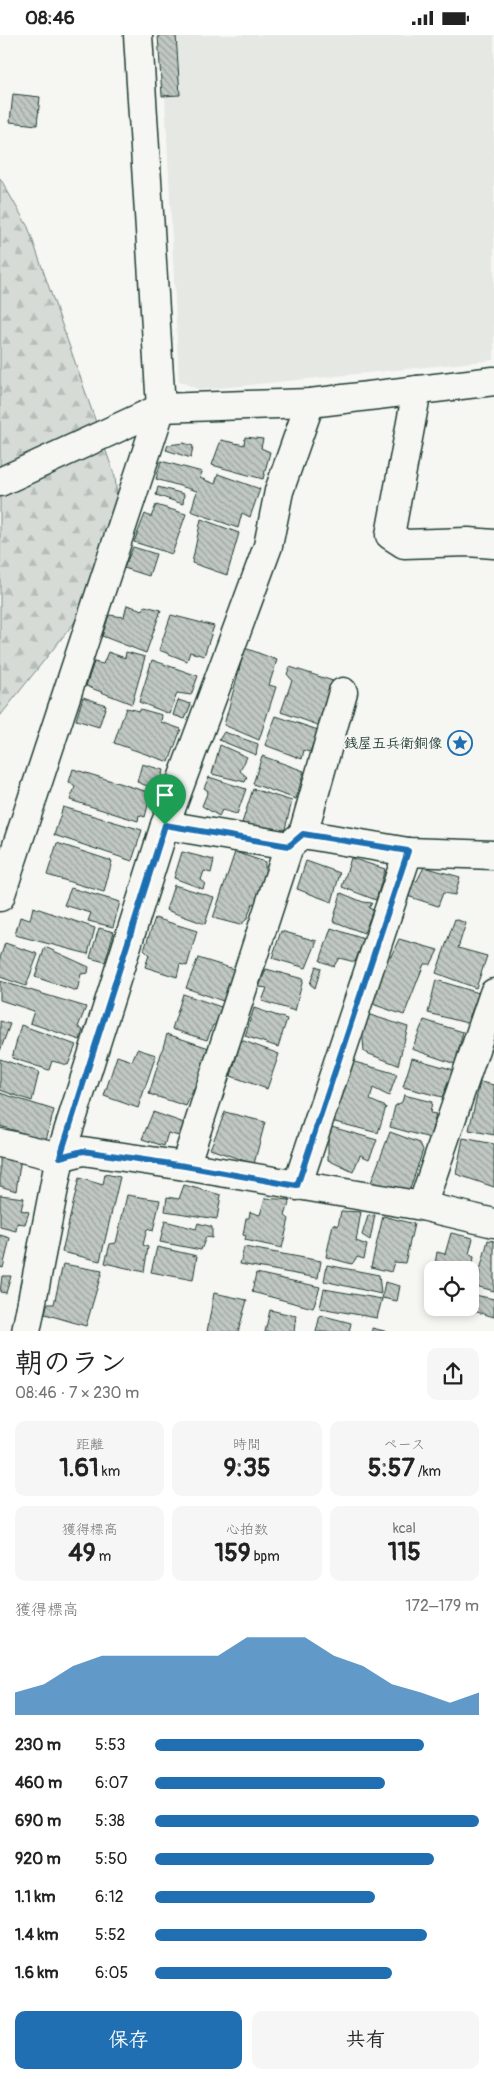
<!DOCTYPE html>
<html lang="ja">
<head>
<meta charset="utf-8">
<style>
  :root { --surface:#fff; --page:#f6f6f6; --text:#222; --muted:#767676; --accent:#1f6fb2 }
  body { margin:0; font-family:Pangolin,"Klee One",sans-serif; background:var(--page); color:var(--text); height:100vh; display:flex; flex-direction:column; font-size:19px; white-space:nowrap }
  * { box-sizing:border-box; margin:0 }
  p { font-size:16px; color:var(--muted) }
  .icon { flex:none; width:28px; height:28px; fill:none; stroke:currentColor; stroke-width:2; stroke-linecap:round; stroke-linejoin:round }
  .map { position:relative; height:1296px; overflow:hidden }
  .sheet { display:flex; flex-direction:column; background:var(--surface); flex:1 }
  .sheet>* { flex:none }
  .tools { position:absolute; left:424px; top:1226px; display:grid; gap:10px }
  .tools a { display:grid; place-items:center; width:55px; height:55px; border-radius:10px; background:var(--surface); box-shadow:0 2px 8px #0003; font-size:25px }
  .pin { position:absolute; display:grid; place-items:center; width:42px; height:42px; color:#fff; margin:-51px -21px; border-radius:50% 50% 50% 0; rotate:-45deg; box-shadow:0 0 5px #0007 }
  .pin .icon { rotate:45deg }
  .round { display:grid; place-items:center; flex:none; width:52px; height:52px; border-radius:10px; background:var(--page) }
  .headline { display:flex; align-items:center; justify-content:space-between; height:85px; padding:0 15px }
  h1 { font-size:28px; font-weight:700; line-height:38px }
  .stats { display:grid; grid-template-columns:repeat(3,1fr); gap:8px; height:85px; padding:5px 15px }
  .stats div { display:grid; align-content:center; border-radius:10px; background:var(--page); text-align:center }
  .stats b { font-size:25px; font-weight:700 }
  .stats small { font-size:14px; font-weight:400 }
  .stats p { font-size:14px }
  .chart { height:140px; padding:10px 15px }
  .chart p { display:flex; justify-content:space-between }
  .chart svg { width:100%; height:90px; margin-top:5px; fill:var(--accent); opacity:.7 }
  .cta { display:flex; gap:10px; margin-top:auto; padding:10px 15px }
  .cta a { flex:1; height:58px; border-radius:10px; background:var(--accent); color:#fff; font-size:20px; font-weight:700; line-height:58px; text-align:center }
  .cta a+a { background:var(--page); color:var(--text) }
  ul { padding:0 15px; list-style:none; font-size:16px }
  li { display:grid; grid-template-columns:80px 60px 1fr; align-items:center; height:38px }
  li i { height:12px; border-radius:6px; background:var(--accent) }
  .status { display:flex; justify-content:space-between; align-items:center; height:35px; padding:0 25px; background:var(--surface); direction:ltr }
  .status svg { height:14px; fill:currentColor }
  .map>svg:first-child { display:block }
  .built { fill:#e6e8e4 }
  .forest { fill:url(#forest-firs); stroke:#7a8c85 }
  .building { fill:url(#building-back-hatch); stroke:#1f3d34 }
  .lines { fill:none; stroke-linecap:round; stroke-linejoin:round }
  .street-casing { stroke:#1f3d34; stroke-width:31 }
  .street { stroke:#f6f6f2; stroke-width:28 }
  .route-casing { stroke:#fff; stroke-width:10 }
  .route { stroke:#1f6fb2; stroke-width:6 }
  .labels { text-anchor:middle; stroke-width:4; stroke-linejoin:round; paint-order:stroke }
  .poi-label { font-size:14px; font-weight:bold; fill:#1f3d34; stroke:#f6f6f2; text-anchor:end }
</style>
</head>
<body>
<div class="status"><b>08:46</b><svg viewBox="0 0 49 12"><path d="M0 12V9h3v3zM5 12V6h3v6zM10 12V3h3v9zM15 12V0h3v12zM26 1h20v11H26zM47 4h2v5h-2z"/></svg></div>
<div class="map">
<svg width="494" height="1297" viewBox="0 0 494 1297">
  <defs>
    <pattern id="forest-firs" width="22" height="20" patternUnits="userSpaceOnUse" patternTransform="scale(1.25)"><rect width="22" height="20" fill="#d6dbd6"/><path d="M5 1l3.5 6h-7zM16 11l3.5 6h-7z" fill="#b7bdb8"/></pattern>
    <pattern id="building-back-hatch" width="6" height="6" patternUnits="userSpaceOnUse" patternTransform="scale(1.25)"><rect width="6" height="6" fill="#c1c8c3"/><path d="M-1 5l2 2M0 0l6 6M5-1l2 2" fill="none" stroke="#9ca49f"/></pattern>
  </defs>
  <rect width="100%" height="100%" fill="#f6f6f2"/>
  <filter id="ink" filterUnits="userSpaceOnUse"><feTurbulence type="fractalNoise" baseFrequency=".02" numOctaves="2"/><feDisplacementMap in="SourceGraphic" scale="10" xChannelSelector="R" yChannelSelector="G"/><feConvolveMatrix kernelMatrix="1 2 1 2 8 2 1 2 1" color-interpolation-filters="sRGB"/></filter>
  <g filter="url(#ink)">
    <polygon class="built" points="162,0 494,0 494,325 200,355 179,346"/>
    <polygon class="forest" points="0,143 28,192 115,442 123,526 0,681"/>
    <g class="building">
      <polygon points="158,0 176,0 180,60 162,61"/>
      <polygon points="13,59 40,62 37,90 10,87"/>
      <polygon points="245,402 263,404 261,413 270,417 263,444 212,430 221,405 244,410"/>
      <polygon points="184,408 193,411 191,423 166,415 168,410"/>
      <polygon points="161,426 202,437 200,443 215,449 218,439 260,454 250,482 242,478 238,493 191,476 197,456 156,444"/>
      <polygon points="158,452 184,459 183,469 156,460"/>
      <polygon points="156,470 186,479 172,519 134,507 145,479 151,482"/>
      <polygon points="201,484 239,498 227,540 192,528"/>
      <polygon points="133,512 156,519 149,541 124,533"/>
      <polygon points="127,570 143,575 145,571 161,575 146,618 102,601 109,580 124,582"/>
      <polygon points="171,580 214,591 204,621 190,617 187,626 159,615"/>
      <polygon points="245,613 277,625 269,650 276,652 259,705 224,690"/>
      <polygon points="108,617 125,623 126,617 145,622 132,669 86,651 94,627 103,629"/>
      <polygon points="152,625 198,641 191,660 177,658 170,679 139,667"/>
      <polygon points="290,632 333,646 321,691 281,677 292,645 287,639"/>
      <polygon points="83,662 106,670 99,692 76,685"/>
      <polygon points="178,665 191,669 185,684 173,680"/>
      <polygon points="126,673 139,676 140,674 162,680 161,687 181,694 169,727 114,708"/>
      <polygon points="276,681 318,695 310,717 304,715 302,724 265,710"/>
      <polygon points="224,697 258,709 256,720 219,705"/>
      <polygon points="220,710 247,722 240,736 247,742 245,747 212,739"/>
      <polygon points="262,721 304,736 296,764 253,749"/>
      <polygon points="142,729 163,735 158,755 137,747"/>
      <polygon points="73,734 151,758 145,782 139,780 138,786 70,765 75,752 69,747"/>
      <polygon points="209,742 246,754 237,779 222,775 219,781 202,771 208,756 204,753"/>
      <polygon points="253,754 292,766 284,798 268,792 266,796 242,788"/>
      <polygon points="63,772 142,795 132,826 54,800"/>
      <polygon points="57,808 112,826 104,857 47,840"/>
      <polygon points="182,817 214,825 211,838 204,836 201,845 205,848 203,854 174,843"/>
      <polygon points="235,817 265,827 265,834 269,836 258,868 252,869 247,884 240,890 213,883"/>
      <polygon points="351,823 385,834 376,865 342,852"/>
      <polygon points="306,826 340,838 332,867 297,854"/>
      <polygon points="424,832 460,842 455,860 443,858 438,871 404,860 409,847 417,846"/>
      <polygon points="174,850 214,862 205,889 166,875"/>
      <polygon points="71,853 120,867 113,892 88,886 91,878 64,870"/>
      <polygon points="341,858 363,867 372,868 369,873 373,875 364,898 333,886"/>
      <polygon points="33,872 95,893 88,919 15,900 20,882 30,885"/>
      <polygon points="155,883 197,896 187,931 180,929 177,942 145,932 149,920 144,915"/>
      <polygon points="455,884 466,888 458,913 487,921 476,953 436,938"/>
      <polygon points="99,893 114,897 105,927 90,923"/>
      <polygon points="331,893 364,904 355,927 339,923 334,931 320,926"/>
      <polygon points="281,896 317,906 306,933 272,923"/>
      <polygon points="399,904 438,915 431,929 424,929 404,980 375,970 370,964 387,919 391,921"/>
      <polygon points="5,908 38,919 26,951 0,942 0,923"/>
      <polygon points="45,912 89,932 88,938 81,939 77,956 35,942"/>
      <polygon points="198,923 237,935 223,966 186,953"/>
      <polygon points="316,931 321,933 315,953 310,949"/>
      <polygon points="266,934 303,944 295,976 262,966 267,953 259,952"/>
      <polygon points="436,945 479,958 467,988 428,978"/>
      <polygon points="0,946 86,972 78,992 83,995 80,1005 30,988 34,976 0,965"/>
      <polygon points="183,959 224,973 219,990 213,990 207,1005 172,994"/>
      <polygon points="254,973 287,984 278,1012 245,1001"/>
      <polygon points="367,979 408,992 398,1030 364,1017 362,990"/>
      <polygon points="424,985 463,997 455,1029 412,1014"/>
      <polygon points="0,986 10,989 0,1016"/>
      <polygon points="21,990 76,1010 68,1030 52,1026 49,1035 12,1023"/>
      <polygon points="167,999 212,1014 186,1071 149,1059"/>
      <polygon points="241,1005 279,1019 267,1054 231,1041"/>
      <polygon points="137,1014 156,1020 138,1073 104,1061 117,1021 132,1026"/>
      <polygon points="412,1023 454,1035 442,1062 403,1052"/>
      <polygon points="0,1024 39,1037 32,1066 0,1055"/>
      <polygon points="351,1026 397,1039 389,1061 373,1053 370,1065 386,1072 378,1098 331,1086"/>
      <polygon points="480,1047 494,1050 494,1100 469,1095"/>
      <polygon points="0,1058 54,1075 46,1105 0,1091"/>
      <polygon points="404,1060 432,1067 430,1078 436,1079 430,1103 390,1092 395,1071 402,1067"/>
      <polygon points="153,1077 190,1090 182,1102 168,1098 164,1111 142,1104"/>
      <polygon points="225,1077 265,1087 254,1129 210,1114"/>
      <polygon points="328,1091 377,1105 369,1124 360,1120 353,1137 328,1125"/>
      <polygon points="390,1097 420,1108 423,1115 409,1157 370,1150"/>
      <polygon points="463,1103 494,1109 494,1152 456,1139"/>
      <polygon points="0,1118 21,1123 16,1156 0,1151"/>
      <polygon points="105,1139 120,1142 100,1226 62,1217 79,1143 103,1150"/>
      <polygon points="184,1150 221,1160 217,1184 165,1176 167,1162 179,1164"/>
      <polygon points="0,1160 24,1163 21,1175 29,1177 25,1189 17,1188 16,1196 0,1192"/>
      <polygon points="127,1160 160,1165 153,1196 147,1194 143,1210 148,1212 144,1237 105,1228 110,1209 116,1208"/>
      <polygon points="265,1163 290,1165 285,1181 289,1184 282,1213 245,1205 246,1201 243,1200 246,1183 249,1183 250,1177 260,1180"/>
      <polygon points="341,1176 361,1177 356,1206 367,1210 364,1224 357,1222 352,1229 326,1222 333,1189 338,1191"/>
      <polygon points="375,1180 370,1205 362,1200 368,1181"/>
      <polygon points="383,1181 414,1189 405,1228 394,1227 391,1237 371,1232"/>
      <polygon points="165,1186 196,1194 198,1188 212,1192 212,1203 206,1202 201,1215 160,1207"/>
      <polygon points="451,1198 473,1203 469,1219 474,1222 470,1247 470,1235 434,1235 437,1217 445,1219"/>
      <polygon points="0,1200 10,1203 3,1233 0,1232"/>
      <polygon points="488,1205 494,1206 494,1256 476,1251"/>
      <polygon points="157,1212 197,1221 193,1245 151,1237"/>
      <polygon points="244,1212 321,1226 318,1243 240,1229"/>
      <polygon points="63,1229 102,1236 86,1291 45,1279 47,1269 54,1269"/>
      <polygon points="327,1230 379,1240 381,1259 324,1246"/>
      <polygon points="256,1238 320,1252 313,1273 252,1257"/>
      <polygon points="2,1241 11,1241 6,1258 0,1257"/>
      <polygon points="385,1247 400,1251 397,1266 382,1263"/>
      <polygon points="432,1250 432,1269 429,1268"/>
      <polygon points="324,1254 382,1264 377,1283 320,1273"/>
      <polygon points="214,1258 247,1265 238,1297 207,1297"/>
      <polygon points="470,1259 494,1264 494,1282 460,1272 470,1272"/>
      <polygon points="270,1275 296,1281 294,1297 265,1297"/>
      <polygon points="320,1280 351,1288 349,1297 316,1297"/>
      <polygon points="372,1293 388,1297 372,1297"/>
    </g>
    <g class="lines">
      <defs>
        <g id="street">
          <polyline points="417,355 390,500 404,509 468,507 494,509"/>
          <polyline points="0,447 161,373 310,368 494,346"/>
          <polyline points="165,790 289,811 303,799 408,817 494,820"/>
          <polyline points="303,799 343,657"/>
          <polyline points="0,862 161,373 138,0"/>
          <polyline points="0,1108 60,1122 83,1116 185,1131 422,1171 494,1188"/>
          <polyline points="185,1131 289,811"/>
          <polyline points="297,1151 408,817"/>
          <polyline points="422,1171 494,958"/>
          <polyline points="26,1297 60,1122 165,790 268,511 279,456 310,368"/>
        </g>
      </defs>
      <use href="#street" class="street-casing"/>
      <use href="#street" class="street"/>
    </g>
  </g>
  <g class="lines" filter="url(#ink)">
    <defs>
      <polygon id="route" points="165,790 289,811 303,799 408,816 297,1151 185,1131 83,1116 60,1122"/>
    </defs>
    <use href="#route" class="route-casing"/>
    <use href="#route" class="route"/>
  </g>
  <defs>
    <symbol id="sight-ring" viewBox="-11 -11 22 22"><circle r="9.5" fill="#f6f6f2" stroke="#1f6fb2" stroke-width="1.5"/><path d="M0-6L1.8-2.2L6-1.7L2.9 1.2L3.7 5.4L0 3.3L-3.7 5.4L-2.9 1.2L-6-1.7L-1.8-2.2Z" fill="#1f6fb2"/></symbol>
  </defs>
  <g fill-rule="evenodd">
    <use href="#sight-ring" x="446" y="694" width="28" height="28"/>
  </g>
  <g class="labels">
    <g class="poi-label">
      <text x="442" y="713">銭屋五兵衛銅像</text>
    </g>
  </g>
</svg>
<div class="tools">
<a><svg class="icon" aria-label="locate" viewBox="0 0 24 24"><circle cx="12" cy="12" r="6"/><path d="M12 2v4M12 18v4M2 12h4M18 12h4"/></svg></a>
</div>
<div class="pin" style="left:165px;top:790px;background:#1e9e55"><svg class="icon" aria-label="arrive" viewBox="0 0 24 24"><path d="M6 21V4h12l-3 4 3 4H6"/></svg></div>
</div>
<section class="sheet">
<div class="headline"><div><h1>朝のラン</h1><p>08:46 · 7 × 230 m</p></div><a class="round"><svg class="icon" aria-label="share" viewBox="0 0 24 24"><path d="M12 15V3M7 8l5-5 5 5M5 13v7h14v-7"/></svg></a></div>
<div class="stats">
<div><p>距離</p><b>1.61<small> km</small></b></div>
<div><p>時間</p><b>9:35</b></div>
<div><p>ペース</p><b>5:57<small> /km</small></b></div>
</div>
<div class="stats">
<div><p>獲得標高</p><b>49<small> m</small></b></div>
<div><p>心拍数</p><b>159<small> bpm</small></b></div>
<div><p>kcal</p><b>115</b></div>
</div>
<div class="chart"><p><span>獲得標高</span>172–179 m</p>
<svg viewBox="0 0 160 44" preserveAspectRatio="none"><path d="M0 44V33L10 29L20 20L30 15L40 15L50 15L60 15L70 15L80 6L90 6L100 6L110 15L120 20L130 29L140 33L150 38L160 33V44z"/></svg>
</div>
<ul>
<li><b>230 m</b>5:53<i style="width:83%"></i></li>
<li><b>460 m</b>6:07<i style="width:71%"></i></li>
<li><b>690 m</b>5:38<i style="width:100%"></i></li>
<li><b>920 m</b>5:50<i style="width:86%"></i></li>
<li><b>1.1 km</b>6:12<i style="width:68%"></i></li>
<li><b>1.4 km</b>5:52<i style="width:84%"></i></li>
<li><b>1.6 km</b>6:05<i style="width:73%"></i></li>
</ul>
<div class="cta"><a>保存</a><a>共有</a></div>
</section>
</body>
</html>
